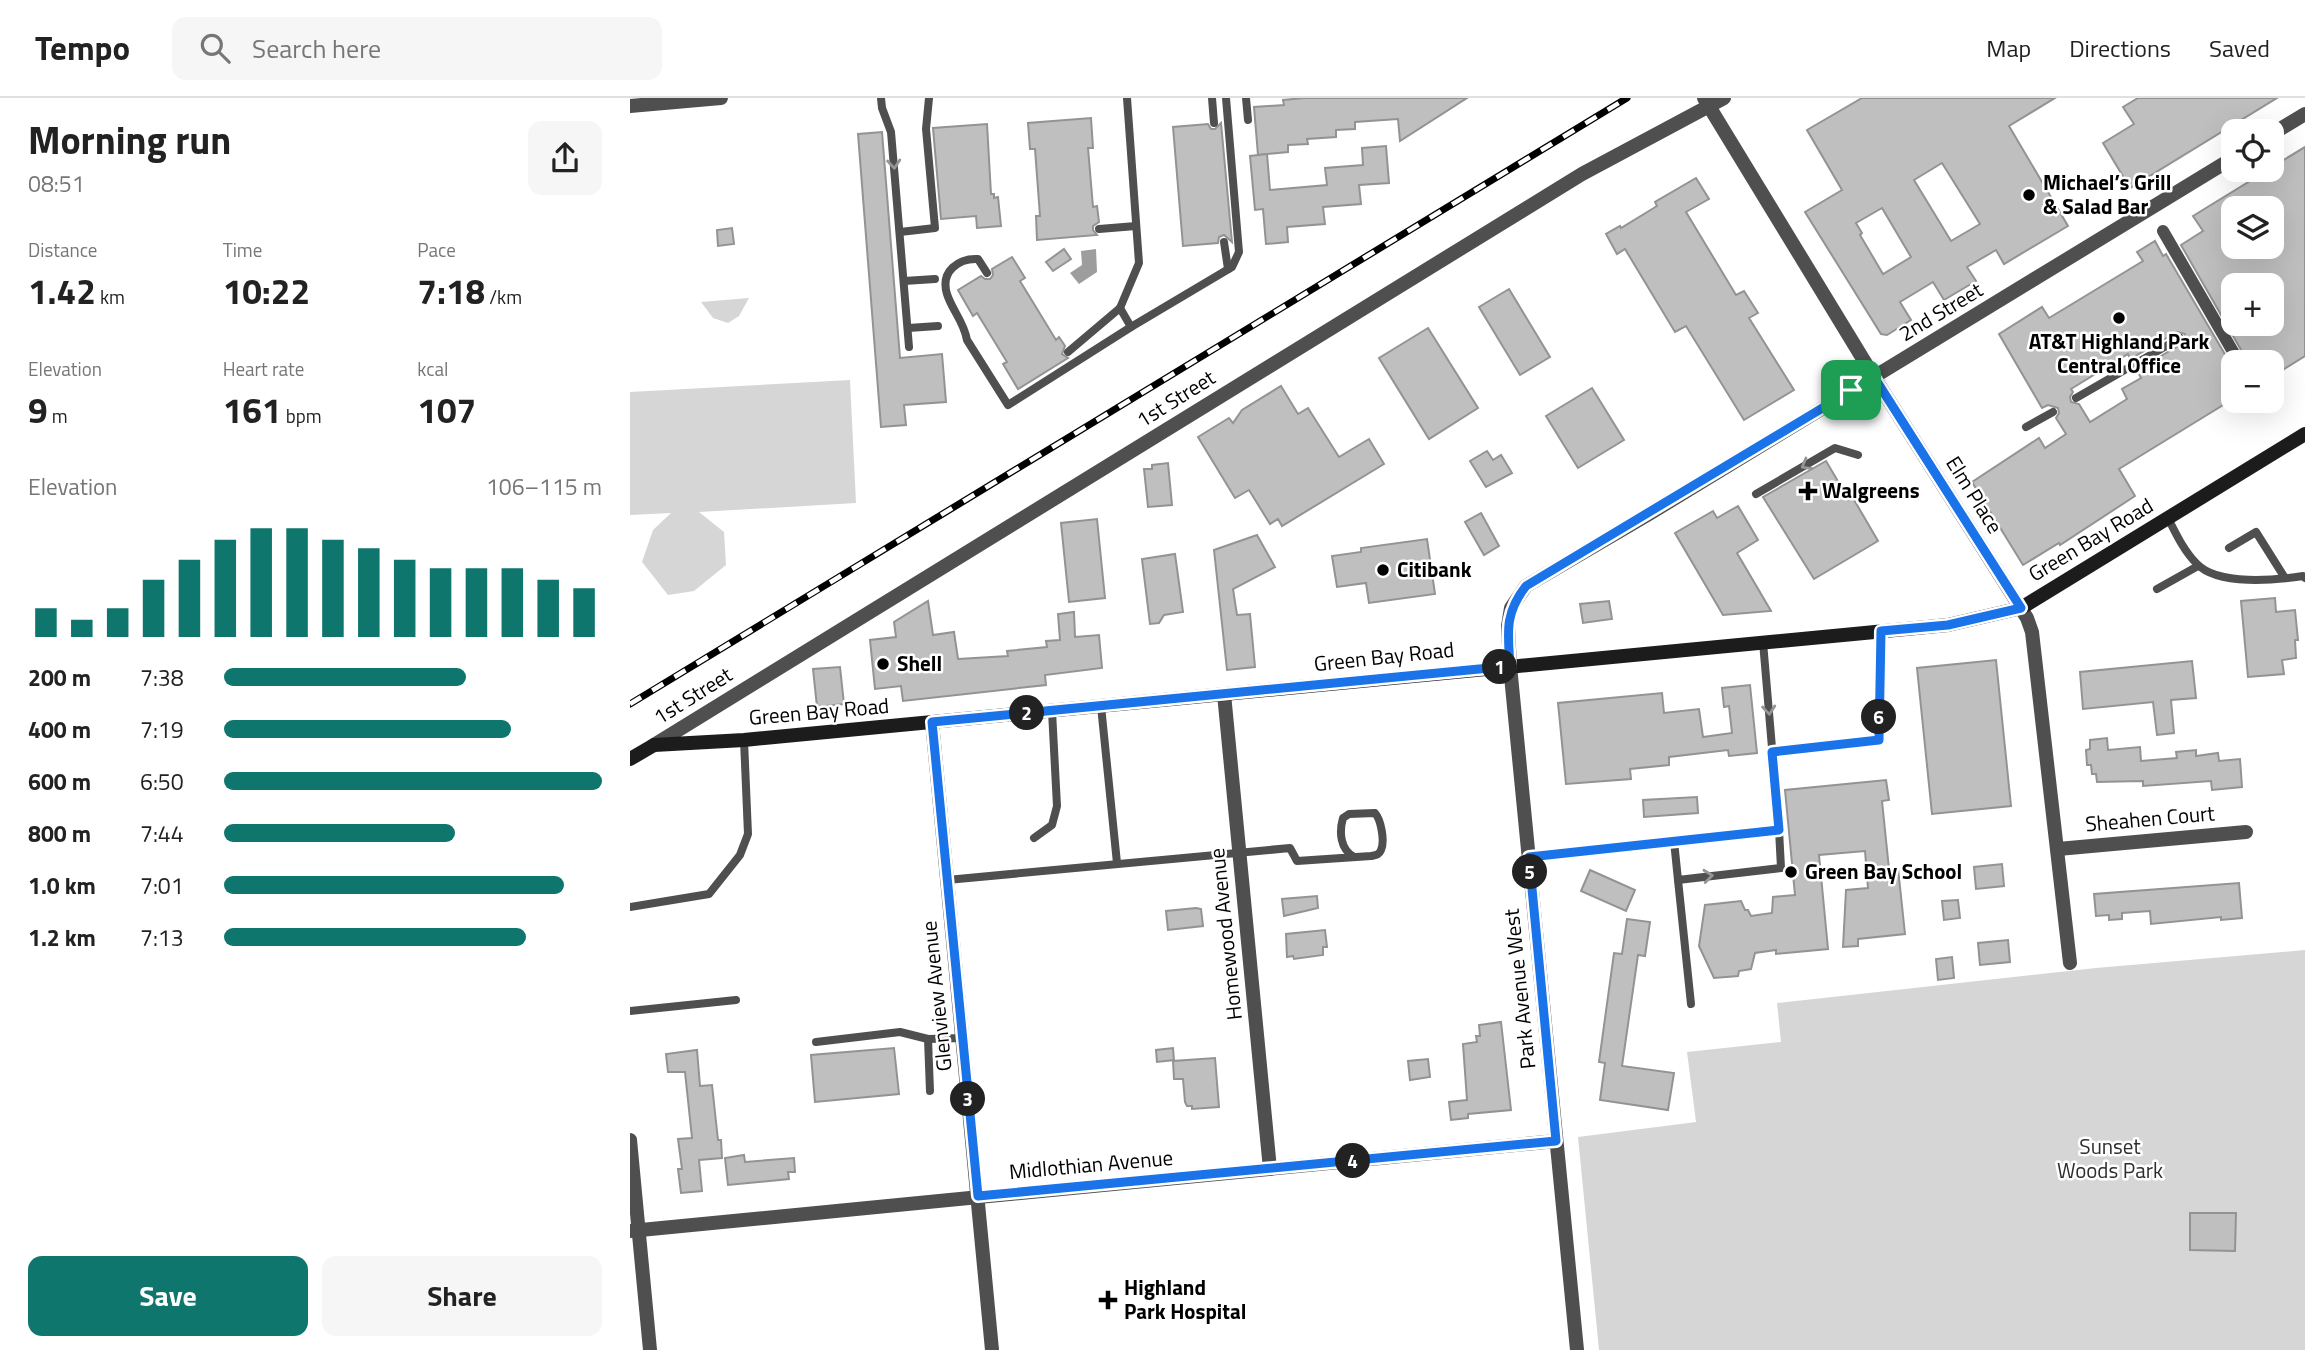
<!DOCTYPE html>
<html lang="en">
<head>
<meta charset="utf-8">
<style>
  :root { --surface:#fff; --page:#f6f6f6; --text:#222; --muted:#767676; --line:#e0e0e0; --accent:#0f766e }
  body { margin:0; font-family:"Titillium Web",sans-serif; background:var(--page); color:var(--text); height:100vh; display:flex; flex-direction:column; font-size:26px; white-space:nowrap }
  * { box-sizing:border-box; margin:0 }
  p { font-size:23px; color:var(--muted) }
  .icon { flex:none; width:38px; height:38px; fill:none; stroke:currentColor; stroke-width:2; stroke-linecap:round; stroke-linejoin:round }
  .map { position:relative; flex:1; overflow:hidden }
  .side { display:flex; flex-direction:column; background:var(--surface); width:630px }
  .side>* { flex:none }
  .tools { position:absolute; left:1591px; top:21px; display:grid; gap:14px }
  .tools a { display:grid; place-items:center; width:63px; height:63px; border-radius:14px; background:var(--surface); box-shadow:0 7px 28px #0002; font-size:35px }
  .pin { position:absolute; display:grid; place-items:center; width:60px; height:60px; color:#fff; margin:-30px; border-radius:14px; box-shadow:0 4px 10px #0006 }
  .km { position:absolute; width:35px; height:35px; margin:-18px; border-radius:50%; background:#222; color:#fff; font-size:19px; line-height:35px; text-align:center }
  .round { display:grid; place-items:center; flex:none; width:74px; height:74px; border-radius:14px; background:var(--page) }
  .headline { display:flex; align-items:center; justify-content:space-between; height:119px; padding:0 28px }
  h1 { font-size:38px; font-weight:700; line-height:52px }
  .metrics { display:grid; grid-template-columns:repeat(3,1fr); gap:10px; height:119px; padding:7px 28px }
  .metrics div { display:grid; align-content:center }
  .metrics b { font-size:35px; font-weight:700 }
  .metrics small { font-size:19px; font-weight:400 }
  .metrics p { font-size:19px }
  .chart { height:196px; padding:14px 28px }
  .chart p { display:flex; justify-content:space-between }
  .chart svg { width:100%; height:126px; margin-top:7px; stroke:var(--accent); stroke-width:6 }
  .primary-button { display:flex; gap:14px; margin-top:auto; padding:14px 28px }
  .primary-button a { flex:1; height:80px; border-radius:14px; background:var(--accent); color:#fff; font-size:28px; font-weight:700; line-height:80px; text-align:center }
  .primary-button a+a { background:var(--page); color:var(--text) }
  ul { padding:0 28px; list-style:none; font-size:23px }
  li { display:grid; grid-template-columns:112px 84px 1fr; align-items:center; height:52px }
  li i { height:18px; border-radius:9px; background:var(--accent) }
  header { display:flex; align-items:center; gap:42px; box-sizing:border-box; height:98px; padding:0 35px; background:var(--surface); border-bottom:2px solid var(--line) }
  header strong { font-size:33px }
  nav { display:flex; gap:38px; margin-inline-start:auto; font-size:24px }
  .search { width:490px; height:63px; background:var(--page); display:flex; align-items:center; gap:18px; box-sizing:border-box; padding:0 24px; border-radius:14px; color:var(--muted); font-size:26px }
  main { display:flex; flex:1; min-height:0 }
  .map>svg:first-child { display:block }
  .green { fill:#d6d6d6 }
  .water { fill:#9d9d9d }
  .building { fill:#bfbfbf; stroke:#939393; stroke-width:2; fill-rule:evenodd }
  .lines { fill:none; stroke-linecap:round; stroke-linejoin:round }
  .service { stroke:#4f4f4f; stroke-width:8 }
  .pedestrian { stroke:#4f4f4f; stroke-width:12 }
  .minor { stroke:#4f4f4f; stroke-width:14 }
  .tertiary { stroke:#4f4f4f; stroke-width:14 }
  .secondary { stroke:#1c1c1c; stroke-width:14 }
  .rail-casing { stroke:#000; stroke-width:7 }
  .rail { stroke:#fff; stroke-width:4.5; stroke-dasharray:13; stroke-linecap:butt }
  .oneway { stroke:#959595 }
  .route-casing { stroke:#fff; stroke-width:14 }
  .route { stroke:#1a73e8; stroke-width:9 }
  .poi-dot { fill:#000; stroke:#fff; stroke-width:2.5 }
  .labels { text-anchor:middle; stroke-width:5; stroke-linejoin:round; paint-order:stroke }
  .poi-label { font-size:21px; font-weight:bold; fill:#000; stroke:#fff; text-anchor:start }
  .street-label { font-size:21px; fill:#000; stroke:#fff }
  .park-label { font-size:21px; fill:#2d2d2d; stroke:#fff }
</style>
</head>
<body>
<header>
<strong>Tempo</strong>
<div class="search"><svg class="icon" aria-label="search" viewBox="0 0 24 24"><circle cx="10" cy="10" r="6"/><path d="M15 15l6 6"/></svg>Search here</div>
<nav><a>Map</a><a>Directions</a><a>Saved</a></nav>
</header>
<main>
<section class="side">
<div class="headline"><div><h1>Morning run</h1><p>08:51</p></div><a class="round"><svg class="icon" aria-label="share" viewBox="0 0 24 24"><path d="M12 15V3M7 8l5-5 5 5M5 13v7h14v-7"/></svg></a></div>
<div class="metrics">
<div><p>Distance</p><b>1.42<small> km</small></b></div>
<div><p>Time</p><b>10:22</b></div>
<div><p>Pace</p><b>7:18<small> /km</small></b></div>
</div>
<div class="metrics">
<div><p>Elevation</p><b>9<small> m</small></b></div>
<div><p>Heart rate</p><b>161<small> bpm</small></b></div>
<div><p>kcal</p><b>107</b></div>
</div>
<div class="chart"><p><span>Elevation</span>106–115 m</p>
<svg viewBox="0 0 160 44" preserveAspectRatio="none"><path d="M5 44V34M15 44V38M25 44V34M35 44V24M45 44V17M55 44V10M65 44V6M75 44V6M85 44V10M95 44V13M105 44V17M115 44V20M125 44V20M135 44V20M145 44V24M155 44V27"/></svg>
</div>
<ul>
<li><b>200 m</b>7:38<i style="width:64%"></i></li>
<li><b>400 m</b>7:19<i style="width:76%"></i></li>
<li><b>600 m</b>6:50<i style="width:100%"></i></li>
<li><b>800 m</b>7:44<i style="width:61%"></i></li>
<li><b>1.0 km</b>7:01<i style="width:90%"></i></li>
<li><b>1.2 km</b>7:13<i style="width:80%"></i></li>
</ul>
<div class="primary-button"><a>Save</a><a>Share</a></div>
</section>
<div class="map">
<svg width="1675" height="1252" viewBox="0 0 1675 1252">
  <rect width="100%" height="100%" fill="#fff"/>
  <g class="green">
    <polygon points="119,200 109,218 98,225 83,220 71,204"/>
    <polygon points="220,282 226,405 69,414 94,434 96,467 64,493 38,497 12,464 23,432 41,415 0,417 0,294"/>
    <polygon points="1675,852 1675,1252 969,1252 948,1039 1066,1024 1057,954 1151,944 1147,905 1466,870"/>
  </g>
  <polygon class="water" points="466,151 467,174 449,186 440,175 452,167 451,153"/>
  <g class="building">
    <polygon points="674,0 837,0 770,43 768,21 725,24 725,31 706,32 706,39 677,41 678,46 658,47 658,54 628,57 624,9 654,7 653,2"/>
    <path d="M1232,0h193l-46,28 59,100 -64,38 -8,-14 -29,17 9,14 -32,19 -11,-18 -33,20 11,18 -24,15 -6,-1 -76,-122 37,-22 -35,-60zM1312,65l38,61 -29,17 -37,-61zM1252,110l29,49 -28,17 -23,-39 2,-2 -6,-10z"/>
    <polygon points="1508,0 1647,0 1500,90 1473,45 1504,26 1493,9"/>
    <polygon points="461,20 463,50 458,50 463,109 467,108 469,124 463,128 463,132 467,137 407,142 406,118 410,118 405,51 400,51 398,25"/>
    <polygon points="591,25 602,144 594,137 589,139 588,145 553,148 543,29 578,26 581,31 585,31"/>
    <polygon points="357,26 361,96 364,96 364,100 368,99 371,128 347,130 346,118 311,121 303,30"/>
    <polygon points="252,34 270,260 312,256 316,304 274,307 276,327 251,329 228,36"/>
    <polygon points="756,48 759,85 729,87 731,106 693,109 695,126 657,129 658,144 636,146 633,111 625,112 620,58 637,56 640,92 697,87 695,70 733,67 732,50"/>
    <path d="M1675,49v209l-24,15 -8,-14 -9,5h-16l-67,-117 22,-14 -10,-15 75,-46h4v-3zM1603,110h39v39h-39zM1603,187h39v39h-39z"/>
    <polygon points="1066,80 1079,101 1056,114 1106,197 1114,193 1128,215 1119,220 1164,292 1114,322 1056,228 1045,234 995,151 987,156 976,136 990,128 991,130 1027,108 1025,104"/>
    <polygon points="102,130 104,146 88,148 87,132"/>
    <path d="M1525,143l8,15 3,-2 67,114v10l-9,6 9,15 -114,70 16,27 -75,49 -1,-2 -36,22 -51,-83 67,-44 6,10 21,-14 -10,-16 3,-5 -1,-5 -10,-3 -6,3 -43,-74 43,-27 7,11 94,-57 -6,-9zM1547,234l8,2v8l-48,28 4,8 -19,11 5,10 -37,23 -11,-18 -8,-2 -1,-5 3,-5 -2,-3 57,-35 2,5z"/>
    <polygon points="434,151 441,161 423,173 416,164"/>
    <polygon points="382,159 395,180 390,183 426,242 429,239 435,248 432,256 438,260 388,291 373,266 377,264 347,215 343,218 328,192 351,178 355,181 360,181 363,177 362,171"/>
    <polygon points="879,191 920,259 890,277 849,209"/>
    <polygon points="798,230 848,310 799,341 749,260"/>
    <polygon points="651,288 668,316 678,310 709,359 739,341 754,366 652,428 648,421 640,426 619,392 605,400 568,339 599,320 603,325 612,312"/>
    <polygon points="962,290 994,342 948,370 916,318"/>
    <polygon points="857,353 863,362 871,357 882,375 856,389 840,363"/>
    <polygon points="1196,363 1219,402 1223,400 1248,443 1184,481 1133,399"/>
    <polygon points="538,365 542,407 518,409 514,371 522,371 522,367"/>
    <polygon points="1108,408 1128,442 1107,455 1141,513 1093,517 1045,435 1083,413 1087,420"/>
    <polygon points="851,415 869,448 854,457 835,424"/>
    <polygon points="467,421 475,500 439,504 431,425"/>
    <polygon points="627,437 645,469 603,491 607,517 620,516 625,569 597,572 584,452"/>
    <polygon points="797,441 805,496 739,505 736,485 707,489 702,458 731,454 731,450"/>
    <polygon points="545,456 553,514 534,517 529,525 520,526 512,461"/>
    <polygon points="1645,500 1646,514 1665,512 1668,542 1665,542 1666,560 1652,562 1654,576 1618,579 1611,503"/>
    <polygon points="298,503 303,537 324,534 328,561 378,558 377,553 417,549 416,543 430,542 428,516 444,514 445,539 469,537 472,570 415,577 416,587 273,603 271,588 245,591 240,542 266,539 264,524"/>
    <polygon points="979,503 982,521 953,525 950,506"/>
    <polygon points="1366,562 1381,708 1302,716 1287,570"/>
    <polygon points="1562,563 1566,600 1541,602 1544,635 1527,637 1523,604 1453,611 1450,574"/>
    <polygon points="210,569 214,606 187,609 183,571"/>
    <polygon points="1120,587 1127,655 1099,658 1098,652 1039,659 1039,667 1000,671 1001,681 936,686 928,605 1032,595 1034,615 1069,611 1073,639 1102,635 1099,608 1094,609 1092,590"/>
    <polygon points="1477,640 1478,652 1510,649 1511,663 1547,660 1546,654 1566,652 1566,658 1588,655 1589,663 1610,661 1612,689 1582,692 1581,683 1513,688 1513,683 1467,684 1466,676 1462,676 1461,667 1457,667 1456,652 1460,651 1460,642"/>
    <polygon points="1256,682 1259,702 1252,703 1259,771 1268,770 1275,836 1228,841 1228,848 1213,849 1216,792 1238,790 1235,753 1189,757 1198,851 1146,856 1146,852 1125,855 1121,871 1109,873 1108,878 1084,880 1069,848 1075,807 1111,803 1115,812 1118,812 1121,818 1142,815 1143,799 1165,797 1155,692"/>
    <polygon points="1067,699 1068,715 1014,719 1013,702"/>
    <polygon points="1372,766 1374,788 1346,791 1344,769"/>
    <polygon points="960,772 1005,792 996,813 951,793"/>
    <polygon points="1609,785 1612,820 1591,822 1591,819 1521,826 1520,813 1492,815 1492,821 1479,822 1479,817 1466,818 1464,796"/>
    <polygon points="687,798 688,810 654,818 652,801"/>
    <polygon points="1328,802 1330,820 1314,822 1312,803"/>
    <polygon points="566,810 571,811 573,828 538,832 536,813"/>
    <polygon points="997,821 1020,824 1015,858 1008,857 992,968 1044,975 1038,1012 970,1002 975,965 969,964 984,855 992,856"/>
    <polygon points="695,832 697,849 693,849 693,857 664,861 663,858 657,859 656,836"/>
    <polygon points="1378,842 1380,864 1350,867 1348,845"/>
    <polygon points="1322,859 1324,880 1308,882 1306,861"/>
    <polygon points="871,924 881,1012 838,1016 838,1020 821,1022 819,1004 837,1002 833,946 847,944 846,938 850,938 849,927"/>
    <polygon points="264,950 269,996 185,1004 181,957"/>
    <polygon points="543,950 544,962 527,964 526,952"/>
    <polygon points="67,952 70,988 82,987 88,1042 91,1042 92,1060 69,1062 72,1093 51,1095 48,1071 52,1071 48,1041 62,1040 55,974 38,974 36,956"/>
    <polygon points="585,960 589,1009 562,1011 562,1008 557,1008 555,1004 553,981 544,981 543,963"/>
    <polygon points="798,961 800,979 780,982 778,963"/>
    <polygon points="114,1057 115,1064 164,1060 165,1074 158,1074 159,1081 98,1087 95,1060"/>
    <polygon points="1560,1115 1606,1115 1605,1153 1560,1152"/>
  </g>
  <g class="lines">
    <g class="service">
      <polyline points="251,0 252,10 261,34 279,249"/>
      <polyline points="582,0 584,25"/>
      <polyline points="616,0 618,22"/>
      <polyline points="469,131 506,128"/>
      <polyline points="270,134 305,130 296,31 299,0"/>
      <polyline points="594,144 598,171"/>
      <path d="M357,175l-9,-14c-19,-1 -38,12 -31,35 5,16 17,28 20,46l41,65 123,-78 101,-60 7,-15 -13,-154"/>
      <polyline points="274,183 305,181"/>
      <polyline points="490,210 501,229"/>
      <polyline points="278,230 308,228"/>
      <polyline points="438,254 490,210 509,165 497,0"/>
      <polyline points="1446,300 1550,240"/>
      <polyline points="1396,329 1423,314"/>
      <polyline points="1126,396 1205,350 1228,357"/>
      <path d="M1538,420c8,16 16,33 29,46 21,22 79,16 106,12l2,2"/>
      <polyline points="1599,450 1626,434 1655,480"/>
      <polyline points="1527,491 1568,468"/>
      <polyline points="471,608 487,765"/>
      <polyline points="1142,655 1249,642 1251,533"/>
      <polyline points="404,740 422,727 427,708 422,613"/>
      <polyline points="1044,743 1048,782 1151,770 1149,732"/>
      <polyline points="899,759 1149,732 1133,544"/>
      <path d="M317,782l343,-32 7,13 74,-5c5,-1 8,-1 10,-6 4,-9 0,-30 -6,-37l-26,1 -6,4c-4,14 -3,31 11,39"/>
      <polyline points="1048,782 1061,906"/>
      <polyline points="0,809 79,796 110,757 118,736 114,642"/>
      <polyline points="0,913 106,902"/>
      <polyline points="298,941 300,993"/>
      <polyline points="186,944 270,934 298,941 332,940"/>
    </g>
    <g class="pedestrian">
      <polyline points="1533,133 1609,264"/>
      <polyline points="1632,303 1633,305"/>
    </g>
    <g class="minor">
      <polyline points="1074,0 1244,279 1397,520 1402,534 1440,865"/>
      <polyline points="1642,36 1675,16"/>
      <polyline points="880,568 878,528 881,510 896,488 1019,416 1603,60"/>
      <polyline points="594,596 640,1071"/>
      <polyline points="302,624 362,1252"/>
      <polyline points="1428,751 1616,734"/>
      <polyline points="0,1042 20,1252"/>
      <polyline points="0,1133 926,1043"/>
    </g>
    <g class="tertiary">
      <polyline points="0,8 91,0"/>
      <polyline points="880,568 947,1252"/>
      <polyline points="24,647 952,76 1094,0"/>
    </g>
    <polyline class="secondary" points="0,661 24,647 114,642 1318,527 1391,510 1675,336"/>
    <defs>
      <polyline id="rail" points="0,606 997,0"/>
    </defs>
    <use href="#rail" class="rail-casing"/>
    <use href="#rail" class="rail"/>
  </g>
  <defs><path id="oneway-chevron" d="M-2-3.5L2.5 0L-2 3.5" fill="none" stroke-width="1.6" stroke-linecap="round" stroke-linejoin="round" transform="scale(1.75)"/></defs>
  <g class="oneway">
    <use href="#oneway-chevron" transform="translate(264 66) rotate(85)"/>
    <use href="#oneway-chevron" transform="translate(1176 367) rotate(150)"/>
    <use href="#oneway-chevron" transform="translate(1139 612) rotate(85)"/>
    <use href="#oneway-chevron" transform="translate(1078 778) rotate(-6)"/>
  </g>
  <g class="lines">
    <defs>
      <path id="route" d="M1244,279l147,231 -73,17 -67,6 -2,109 -107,12 7,78 -250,27 27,284 -578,55 -46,-474 578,-56c-2,-33 -6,-52 16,-80z"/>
    </defs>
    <use href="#route" class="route-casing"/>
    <use href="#route" class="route"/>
  </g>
  <g class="poi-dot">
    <circle cx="1399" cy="97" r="7"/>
    <circle cx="1489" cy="220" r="7"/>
    <path d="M1174.5 382.5h7v7h7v7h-7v7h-7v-7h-7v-7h7z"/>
    <circle cx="753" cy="472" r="7"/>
    <circle cx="253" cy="566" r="7"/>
    <circle cx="1161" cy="774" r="7"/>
    <path d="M474.5 1191.5h7v7h7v7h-7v7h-7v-7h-7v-7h7z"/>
  </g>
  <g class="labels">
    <g class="poi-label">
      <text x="1413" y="92">Michael’s Grill<tspan x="1413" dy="24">&amp; Salad Bar</tspan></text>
      <text x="1489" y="251" text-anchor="middle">AT&amp;T Highland Park<tspan x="1489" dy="24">Central Office</tspan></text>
      <text x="1192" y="400">Walgreens</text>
      <text x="767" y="479">Citibank</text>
      <text x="267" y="573">Shell</text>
      <text x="1175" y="781">Green Bay School</text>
      <text x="494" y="1197">Highland<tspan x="494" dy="24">Park Hospital</tspan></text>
    </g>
    <g class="street-label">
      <text transform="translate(1311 214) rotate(-31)" y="7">2nd Street</text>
      <text transform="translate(546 301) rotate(-32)" y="7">1st Street</text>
      <text transform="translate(1344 397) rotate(58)" y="7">Elm Place</text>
      <text transform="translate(1461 442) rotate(-31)" y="7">Green Bay Road</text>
      <text transform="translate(754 559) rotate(-6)" y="7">Green Bay Road</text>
      <text transform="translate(63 598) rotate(-32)" y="7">1st Street</text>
      <text transform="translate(189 614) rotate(-5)" y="7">Green Bay Road</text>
      <text transform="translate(1520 721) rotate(-5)" y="7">Sheahen Court</text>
      <text transform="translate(596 836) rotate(-96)" y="7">Homewood Avenue</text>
      <text transform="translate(890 891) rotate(-96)" y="7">Park Avenue West</text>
      <text transform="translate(307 898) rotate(-96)" y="7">Glenview Avenue</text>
      <text transform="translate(461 1067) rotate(-5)" y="7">Midlothian Avenue</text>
    </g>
    <g class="park-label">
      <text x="1480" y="1056">Sunset<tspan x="1480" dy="24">Woods Park</tspan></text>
    </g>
  </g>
</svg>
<div class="tools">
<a><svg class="icon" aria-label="locate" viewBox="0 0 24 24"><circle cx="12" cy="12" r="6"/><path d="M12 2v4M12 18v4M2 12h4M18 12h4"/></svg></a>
<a><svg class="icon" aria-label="layers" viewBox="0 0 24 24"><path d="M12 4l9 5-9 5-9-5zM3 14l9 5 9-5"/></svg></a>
<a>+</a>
<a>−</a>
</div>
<div class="pin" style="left:1221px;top:292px;background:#1e9e55"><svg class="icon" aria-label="arrive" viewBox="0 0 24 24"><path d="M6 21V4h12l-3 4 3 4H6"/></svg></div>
<b class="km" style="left:870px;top:569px">1</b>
<b class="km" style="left:397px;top:615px">2</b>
<b class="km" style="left:338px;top:1001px">3</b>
<b class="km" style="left:723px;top:1063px">4</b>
<b class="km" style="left:900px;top:774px">5</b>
<b class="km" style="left:1249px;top:619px">6</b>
</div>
</main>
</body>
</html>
